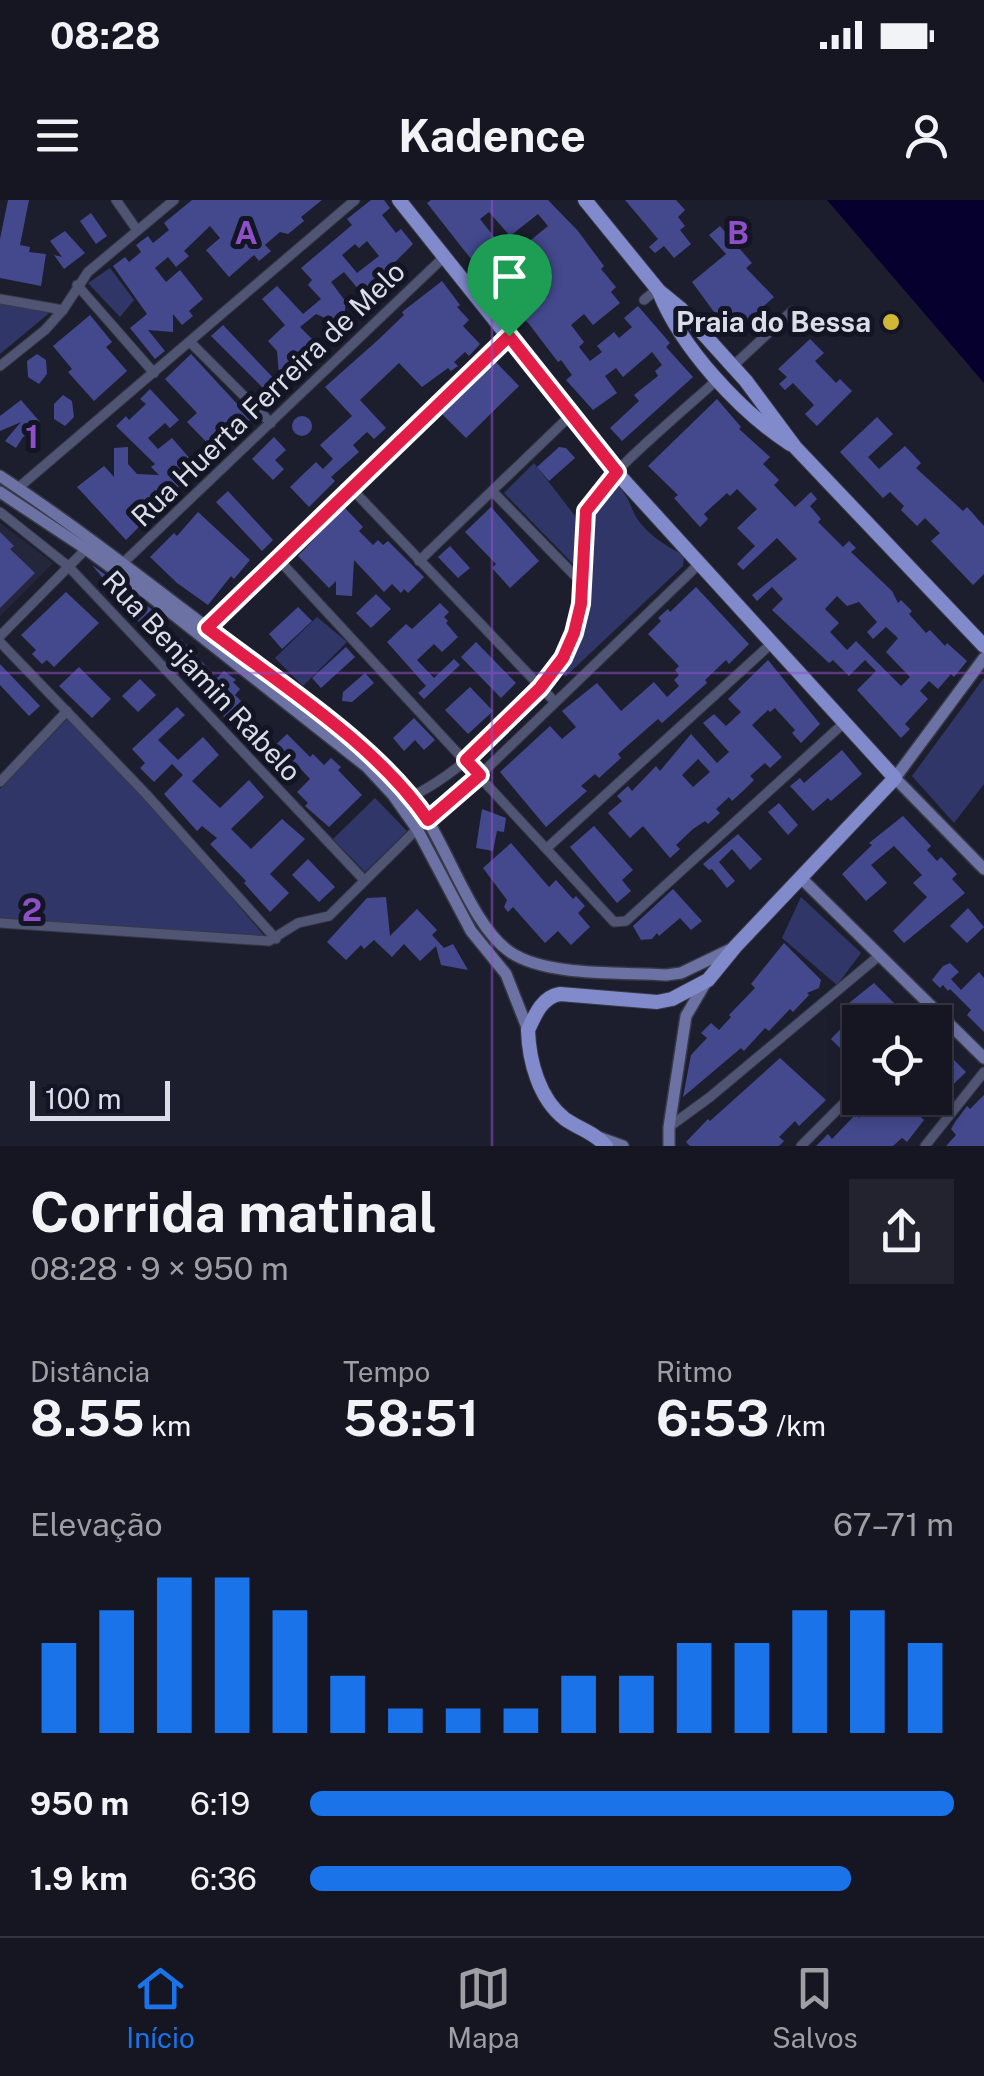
<!DOCTYPE html>
<html lang="pt">
<head>
<meta charset="utf-8">
<style>
  :root { --surface:#151622; --page:#22232f; --text:#f1f3f6; --muted:#9d9fa5; --line:#343540; --accent:#1a73e8 }
  body { margin:0; font-family:"Public Sans",sans-serif; background:var(--page); color:var(--text); height:100vh; display:flex; flex-direction:column; font-size:38px; white-space:nowrap }
  * { box-sizing:border-box; margin:0 }
  p { font-size:32px; color:var(--muted) }
  .icon { flex:none; width:55px; height:55px; fill:none; stroke:currentColor; stroke-width:2; stroke-linecap:round; stroke-linejoin:round }
  .map { position:relative; height:946px; overflow:hidden }
  .drawer { display:flex; flex-direction:column; background:var(--surface); flex:1 }
  .drawer>* { flex:none }
  .controls { position:absolute; left:842px; top:805px; display:grid; gap:20px }
  .controls a { display:grid; place-items:center; width:110px; height:110px; border-radius:0px; background:var(--surface); box-shadow:0 5px 15px #0003,0 0 0 2px var(--line); font-size:50px }
  .scale { position:absolute; left:30px; bottom:25px; width:140px; box-sizing:border-box; padding-left:10px; border:5px solid #dbdee8; border-top:0; font-size:28px; line-height:35px; white-space:nowrap; color:#dbdee8; -webkit-text-stroke:8px #131524; paint-order:stroke }
  .pin { position:absolute; display:grid; place-items:center; width:85px; height:85px; color:#fff; margin:-102px -42px; border-radius:50% 50% 50% 0; rotate:-45deg; box-shadow:0 0 10px #0007 }
  .pin .icon { rotate:45deg }
  .round { display:grid; place-items:center; flex:none; width:105px; height:105px; border-radius:0px; background:var(--page) }
  .summary { display:flex; align-items:center; justify-content:space-between; height:170px; padding:0 30px }
  h1 { font-size:55px; font-weight:700; line-height:75px }
  .stats { display:grid; grid-template-columns:repeat(3,1fr); gap:15px; height:170px; padding:10px 30px }
  .stats div { display:grid; align-content:center }
  .stats b { font-size:50px; font-weight:700 }
  .stats small { font-size:28px; font-weight:400 }
  .stats p { font-size:28px }
  .chart { height:280px; padding:20px 30px }
  .chart p { display:flex; justify-content:space-between }
  .chart svg { width:100%; height:180px; margin-top:10px; stroke:var(--accent); stroke-width:6 }
  ul { padding:0 30px; list-style:none; font-size:32px }
  li { display:grid; grid-template-columns:160px 120px 1fr; align-items:center; height:75px }
  li i { height:25px; border-radius:12px; background:var(--accent) }
  .status { display:flex; justify-content:space-between; align-items:center; height:70px; padding:0 50px; background:var(--surface); direction:ltr }
  .status svg { height:28px; fill:currentColor }
  header { display:flex; justify-content:space-between; align-items:center; height:130px; padding:0 30px; background:var(--surface); font-size:45px; font-weight:700 }
  .dock { display:flex; justify-content:space-around; align-items:center; height:140px; border-top:2px solid var(--line); background:var(--surface); font-size:28px; color:var(--muted) }
  .dock a { display:grid; justify-items:center; gap:5px }
  .dock .current { color:var(--accent) }
  .map>svg:first-child { display:block }
  .built { fill:#24273c }
  .green { fill:#313668 }
  .water { fill:#06002e }
  .building { fill:#44498e; fill-rule:evenodd }
  .lines { fill:none; stroke-linecap:round; stroke-linejoin:round }
  .minor-casing { stroke:#373948; stroke-width:11 }
  .secondary-casing { stroke:#373948; stroke-width:14 }
  .primary-casing { stroke:#373948; stroke-width:16 }
  .minor { stroke:#515574; stroke-width:9 }
  .secondary { stroke:#6c73a4; stroke-width:11 }
  .primary { stroke:#818aca; stroke-width:14 }
  .route-casing { stroke:#fff; stroke-width:20 }
  .route { stroke:#e11d48; stroke-width:12 }
  .grid { fill:none; stroke:#8e50c7; stroke-width:2.5; stroke-opacity:0.55 }
  .poi-dot { fill:#d1b736; stroke:#131524; stroke-width:4 }
  .labels { text-anchor:middle; stroke-width:10; stroke-linejoin:round; paint-order:stroke }
  .poi-label { font-size:28px; font-weight:bold; fill:#dbdee8; stroke:#131524; text-anchor:end }
  .street-label { font-size:28px; fill:#dbdee8; stroke:#131524 }
  .grid-label { font-size:32px; text-anchor:middle; font-weight:bold; fill:#8e50c7; stroke:#131524; stroke-width:10; stroke-linejoin:round; paint-order:stroke }
</style>
</head>
<body>
<div class="status"><b>08:28</b><svg viewBox="0 0 49 12"><path d="M0 12V9h3v3zM5 12V6h3v6zM10 12V3h3v9zM15 12V0h3v12zM26 1h20v11H26zM47 4h2v5h-2z"/></svg></div>
<header><svg class="icon" aria-label="menu" viewBox="0 0 24 24"><path d="M4 6h16M4 12h16M4 18h16"/></svg>Kadence<svg class="icon" aria-label="person" viewBox="0 0 24 24"><circle cx="12" cy="8" r="4"/><path d="M4 21q1-7 8-7t8 7"/></svg></header>
<div class="map">
<svg width="984" height="946" viewBox="0 0 984 946">
  <rect width="100%" height="100%" fill="#1c1e2e"/>
  <polygon class="built" points="0,323 53,363 0,416"/>
  <g class="green">
    <polygon points="110,68 134,100 120,117 88,83"/>
    <polygon points="0,102 54,109 0,154"/>
    <polygon points="534,263 575,316 576,367 504,293"/>
    <path d="M616,284c10,10 12,15 17,27 8,19 33,36 51,44l-1,11 -118,111 -4,-4 20,-40 6,-34 4,-90z"/>
    <polygon points="317,417 347,442 303,486 275,458"/>
    <polygon points="984,478 984,584 954,623 912,576"/>
    <polygon points="73,513 268,740 0,721 0,589"/>
    <polygon points="375,598 407,631 365,672 333,639"/>
    <polygon points="801,697 861,753 837,785 782,738"/>
  </g>
  <polygon class="water" points="827,0 984,0 984,183"/>
  <g class="building">
    <polygon points="8,0 29,0 20,45 30,47 29,52 46,54 41,86 0,78 0,39"/>
    <polygon points="192,0 322,0 301,17 304,21 288,34 280,32 265,45 271,51 259,61 254,55 229,77 206,50 220,38 210,26 184,51 189,56 176,67 168,57 155,68 166,82 180,70 203,99 189,111 193,116 182,125 173,114 173,132 148,130 165,151 155,159 130,128 147,114 113,66 125,57 129,62 141,52 136,45 148,36 153,43 169,30 164,23"/>
    <path d="M371,0h13l6,8 -8,7 14,18 5,-4 12,15 -26,26 4,5 -27,21 -20,-24 -13,10 15,20 -3,23 -4,5 -15,-2 1,-10 -9,-4 -16,13 16,16 -18,18v14h-19l-2,-24 -9,-10 17,-16 -23,-26 15,-13 26,28 18,-15 -13,-14 4,-5 -11,-12 51,-43 -5,-6zM367,41l12,15 -22,17 -15,-18 13,-11 4,4z"/>
    <path d="M431,0h117l30,31 26,35 -3,3 15,18 -5,5 9,11 -27,22 -9,-11 -13,11 13,17 -5,5 11,14 12,-9 -5,-6 17,-14 5,6 13,-11 -8,-9 14,-12 32,37 -4,4 27,30 -71,64 -12,-13 29,-27 -5,-6 24,-19 -3,-5 7,-6 -10,-13 -29,25 -7,-9 -11,8 12,17 -24,17 -27,-30 6,-5 -11,-15 -3,2 -29,-38 -22,-21 12,-10 -9,-11 -4,4 -20,-25 -8,7 -51,-65zM489,12l21,24 28,-22 10,12 -27,22 8,10 -11,9 -38,-48z"/>
    <polygon points="625,0 676,0 685,10 678,17 685,26 680,30 691,44 674,58 664,46 655,53 649,47 658,39"/>
    <polygon points="91,13 107,36 96,44 80,21"/>
    <polygon points="720,26 752,63 746,68 774,97 731,135 692,82 726,54 709,35"/>
    <polygon points="65,31 85,53 64,69 54,55 62,57 50,41"/>
    <polygon points="442,81 460,105 457,107 469,120 463,126 480,144 469,156 465,152 454,162 458,166 451,171 448,168 422,187 399,163 360,200 386,228 374,239 367,232 353,245 359,252 331,277 335,281 309,307 290,287 316,262 323,269 333,259 320,245 352,216 325,187 378,140 404,115 402,112"/>
    <polygon points="90,115 112,142 106,147 127,171 94,201 68,172 72,169 53,146"/>
    <polygon points="223,125 279,184 270,195 211,136"/>
    <polygon points="810,139 824,153 815,161 836,183 840,179 852,191 817,226 805,214 814,205 793,183 785,190 779,184 787,177 778,169"/>
    <polygon points="37,154 46,160 47,174 39,184 28,177 27,161"/>
    <polygon points="191,154 251,219 216,252 187,222 197,213 165,179"/>
    <polygon points="495,161 519,186 466,238 441,213"/>
    <polygon points="150,189 179,220 170,228 165,223 148,238 158,249 172,238 192,261 191,271 184,271 182,287 178,287 126,340 77,287 104,266 114,277 114,248 128,247 128,264 137,274 159,275 151,267 155,264 116,226 126,216 129,220 146,204 140,199"/>
    <polygon points="63,195 72,201 74,217 65,226 54,219 54,204"/>
    <path d="M717,199l24,28 -2,2 31,28 -7,7 16,16 -5,5 21,22 16,-15 6,7 -7,7 11,13 -3,3 25,25 6,-6 7,7 -5,4 41,39 6,12 3,-3 11,11 -3,3 17,19 4,-3 15,16 2,-3 20,18 -13,16 -3,-3 -13,15 -9,-8 -9,10 8,8 -23,25 5,5 -9,9 -44,-48 19,-19 -11,-11 -16,16 -16,-16 -4,3 -57,-53 11,-11 -11,-12 -15,14 -5,-6 45,-36 -20,-21 -34,32 -6,-6 18,-18 -18,-18 20,-19 -20,-20 -7,7 -3,-3 -23,21 4,5 -8,8 -26,-29 4,-3 -30,-29zM837,396l10,10 12,-4 18,20 -10,10 6,7 13,-12 12,11 -12,14 24,25 -9,9 -45,-45 -9,9 -17,-18 9,-9 -14,-14z"/>
    <polygon points="21,200 40,222 23,237 16,248 5,241 21,222 0,231 0,216"/>
    <circle cx="302" cy="226" r="10"/>
    <polygon points="877,217 893,234 868,257 879,269 905,246 921,263 916,268 963,311 967,307 984,326 984,374 973,385 931,341 940,333 925,318 917,326 901,310 904,306 890,292 883,298 840,252"/>
    <polygon points="274,237 286,250 275,260 284,269 273,280 252,259"/>
    <polygon points="559,247 566,248 575,258 549,281 537,267"/>
    <polygon points="228,291 273,340 262,351 216,302"/>
    <polygon points="344,307 363,327 359,331 373,345 378,340 383,345 388,341 424,377 408,393 404,389 401,393 392,384 384,392 354,360 352,396 336,395 336,381 329,388 298,356"/>
    <polygon points="491,307 539,361 510,388 492,368 496,364 465,332"/>
    <polygon points="198,312 250,360 234,379 231,376 208,405 177,383 150,357 174,333 177,336"/>
    <polygon points="0,332 14,346 10,349 35,373 0,408"/>
    <polygon points="450,346 470,368 458,378 438,357"/>
    <polygon points="92,365 140,400 165,420 150,436"/>
    <polygon points="696,387 749,444 729,464 726,460 705,480 707,483 662,523 658,519 618,554 621,558 599,578 595,574 581,586 587,591 546,627 500,572 550,526 562,539 576,527 562,511 597,483 621,511 654,482 667,497 679,486 674,480 679,475 675,470 679,466 648,434 661,421 658,418 668,409 670,412"/>
    <polygon points="66,392 99,423 54,467 47,460 42,464 32,454 36,450 21,435"/>
    <polygon points="376,394 391,409 371,428 356,413"/>
    <polygon points="440,403 449,412 444,417 448,421 446,423 458,437 442,452 434,444 417,460 434,478 454,459 460,465 424,499 418,493 426,486 387,442 406,424 412,429"/>
    <polygon points="298,407 312,421 282,449 269,434"/>
    <polygon points="180,438 217,478 224,471 236,480 233,482 240,489 235,495 242,502 225,518 166,451"/>
    <polygon points="476,442 516,483 501,498 461,457"/>
    <polygon points="346,447 355,457 321,488 312,478"/>
    <path d="M768,460l52,64 -19,19 -9,-10 3,-3 -20,-22 -5,4 -2,-2 -16,15 30,32 -12,11 -5,-5 -15,13 4,4 -10,10 -12,11 -3,-4 -13,12 4,4 -12,11 -3,-3 -12,8 -17,16 4,4 -10,9 -27,-32 -13,12 -22,-25 14,-12 -5,-5 11,-10 4,5 24,-25 4,5 31,-37 26,29 12,-11 -26,-29 11,-9 12,12 15,-14 -13,-13zM698,559l12,13 -17,15 -11,-12z"/>
    <polygon points="0,464 40,506 29,516 0,485"/>
    <polygon points="79,467 111,499 92,518 59,486"/>
    <polygon points="365,473 374,483 352,502 342,501 343,492"/>
    <polygon points="140,479 156,495 138,512 122,496"/>
    <polygon points="470,487 493,511 468,534 445,510"/>
    <polygon points="177,507 185,515 158,540 178,560 203,537 219,555 192,581 220,608 249,580 264,597 231,629 251,649 282,619 305,639 270,674 289,693 270,712 244,683 246,681 210,644 217,638 202,626 197,631 164,594 183,575 172,564 154,582 140,568 145,563 132,549"/>
    <polygon points="414,518 435,540 424,550 415,540 404,551 393,538"/>
    <polygon points="287,534 310,557 313,554 324,565 331,558 341,567 338,570 362,595 329,627 305,606 308,603 297,592 310,579 298,566 283,580 262,558"/>
    <polygon points="842,550 862,574 831,601 828,598 813,611 790,586 800,578 804,583"/>
    <polygon points="779,603 798,625 788,635 768,612"/>
    <polygon points="482,609 506,618 504,632 497,631 493,651 476,648"/>
    <polygon points="903,616 931,646 927,650 937,661 941,657 957,674 952,679 965,693 904,743 893,731 927,697 913,683 922,675 894,646 871,665 887,683 866,701 842,674 872,645 869,643"/>
    <polygon points="594,626 633,670 622,680 631,691 617,703 570,647"/>
    <polygon points="738,634 762,659 750,670 732,649 719,662 735,681 727,688 712,669 709,670 703,664"/>
    <polygon points="511,643 549,687 556,680 573,699 576,696 585,706 578,713 590,727 571,745 558,731 545,743 513,707 508,712 504,707 507,700 483,668"/>
    <polygon points="308,659 335,687 319,702 292,675"/>
    <polygon points="673,689 702,721 691,730 680,718 659,736 657,733 652,739 641,740 633,726"/>
    <polygon points="386,697 390,736 417,709 437,730 432,735 444,748 453,744 468,770 441,765 436,746 420,761 404,744 392,757 374,740 364,749 361,745 346,760 327,742 367,698"/>
    <polygon points="968,708 984,727 967,743 950,726"/>
    <polygon points="784,743 821,780 819,788 807,793 809,795 793,812 790,809 769,831 765,828 744,851 741,848 683,897 691,855 707,838 701,833 711,823 719,830 731,817 729,815 755,788 751,784"/>
    <polygon points="950,763 959,772 951,779 961,790 979,772 984,778 984,832 967,815 971,810 950,789 948,791 943,785 940,788 932,780 943,766"/>
    <polygon points="874,783 902,811 890,822 860,822 860,844 848,856 831,839 857,812 849,803"/>
    <polygon points="935,841 966,872 930,907 920,898 935,898"/>
    <polygon points="780,858 826,900 799,926 795,921 779,937 784,941 779,946 690,946 686,942 708,919 710,921"/>
    <polygon points="984,895 984,946 946,946 956,935 951,929 955,922 967,906 970,909"/>
    <polygon points="879,898 899,916 909,906 924,920 907,942 902,938 893,946 816,946 828,934 832,939 856,914 859,918"/>
  </g>
  <g class="lines">
    <defs>
      <g id="minor">
        <polyline points="116,0 137,30"/>
        <polyline points="77,85 154,173"/>
        <polyline points="0,99 63,110"/>
        <polyline points="644,100 657,89"/>
        <polyline points="190,142 271,223"/>
        <polyline points="0,166 45,130 63,110 88,72 174,0"/>
        <polyline points="733,166 792,111"/>
        <polyline points="350,287 555,502"/>
        <polyline points="18,288 355,0"/>
        <polyline points="492,291 583,384"/>
        <polyline points="0,312 68,366 364,680"/>
        <polyline points="277,358 614,722 626,721 845,522"/>
        <polyline points="419,361 571,215"/>
        <polyline points="123,363 444,57"/>
        <polyline points="207,428 509,136"/>
        <polyline points="0,436 86,349"/>
        <polyline points="0,442 146,594 276,739"/>
        <polyline points="0,582 67,511"/>
        <path d="M412,596c46,-21 126,-95 151,-138 9,-16 14,-33 17,-51 5,-28 -2,-76 7,-99 11,-27 104,-104 131,-129"/>
        <polyline points="428,620 480,575 699,364"/>
        <polyline points="547,648 772,443"/>
        <polyline points="0,723 269,741 298,723 329,716 417,629"/>
        <polyline points="924,822 935,811"/>
        <polyline points="669,927 710,897 880,755"/>
        <polyline points="801,946 860,887"/>
        <polyline points="925,946 984,872"/>
      </g>
      <g id="secondary">
        <path d="M0,276c83,55 160,116 239,176 53,41 112,81 160,129 44,44 67,141 111,171 37,25 112,20 156,23l15,-2 50,-24"/>
        <polyline points="0,292 86,349 146,393 367,567 393,595 417,629 471,731 506,774 528,830"/>
        <polyline points="984,458 895,578 984,669"/>
        <polyline points="800,677 984,858"/>
        <polyline points="598,937 623,946"/>
        <polyline points="669,946 669,927 686,816 706,782"/>
      </g>
      <g id="primary">
        <path d="M399,0l218,273 278,305 -160,169 -27,33 -36,19 -15,3 -97,-8c-18,3 -25,21 -32,36 1,31 11,69 37,89 14,10 29,13 41,27"/>
        <polyline points="585,0 659,91 681,109 746,181 795,247 984,446"/>
        <path d="M659,92c23,57 81,119 131,152"/>
      </g>
    </defs>
    <use href="#minor" class="minor-casing"/>
    <use href="#secondary" class="secondary-casing"/>
    <use href="#primary" class="primary-casing"/>
    <use href="#minor" class="minor"/>
    <use href="#secondary" class="secondary"/>
    <use href="#primary" class="primary"/>
  </g>
  <g class="lines">
    <defs>
      <path id="route" d="M509,136l108,136 -31,39 -5,93 -7,29 -11,25 -23,30 -74,72 14,15 -52,45c-53,-77 -147,-135 -221,-192z"/>
    </defs>
    <use href="#route" class="route-casing"/>
    <use href="#route" class="route"/>
  </g>
  <path class="grid" d="M492,0v946M0,473h984"/>
  <circle class="poi-dot" cx="891" cy="122" r="10"/>
  <g class="labels">
    <g class="poi-label">
      <text x="871" y="132">Praia do Bessa</text>
    </g>
    <g class="street-label">
      <text transform="translate(268 194) rotate(-44)" y="10">Rua Huerta Ferreira de Melo</text>
      <text transform="translate(202 476) rotate(47)" y="10">Rua Benjamin Rabelo</text>
    </g>
  </g>
  <g class="grid-label">
    <text x="246" y="44">A</text>
    <text x="738" y="44">B</text>
    <text x="32" y="248">1</text>
    <text x="32" y="721">2</text>
  </g>
</svg>
<div class="controls">
<a><svg class="icon" aria-label="locate" viewBox="0 0 24 24"><circle cx="12" cy="12" r="6"/><path d="M12 2v4M12 18v4M2 12h4M18 12h4"/></svg></a>
</div>
<div class="scale">100 m</div>
<div class="pin" style="left:509px;top:136px;background:#1e9e55"><svg class="icon" aria-label="arrive" viewBox="0 0 24 24"><path d="M6 21V4h12l-3 4 3 4H6"/></svg></div>
</div>
<section class="drawer">
<div class="summary"><div><h1>Corrida matinal</h1><p>08:28 · 9 × 950 m</p></div><a class="round"><svg class="icon" aria-label="share" viewBox="0 0 24 24"><path d="M12 15V3M7 8l5-5 5 5M5 13v7h14v-7"/></svg></a></div>
<div class="stats">
<div><p>Distância</p><b>8.55<small> km</small></b></div>
<div><p>Tempo</p><b>58:51</b></div>
<div><p>Ritmo</p><b>6:53<small> /km</small></b></div>
</div>
<div class="chart"><p><span>Elevação</span>67–71 m</p>
<svg viewBox="0 0 160 44" preserveAspectRatio="none"><path d="M5 44V22M15 44V14M25 44V6M35 44V6M45 44V14M55 44V30M65 44V38M75 44V38M85 44V38M95 44V30M105 44V30M115 44V22M125 44V22M135 44V14M145 44V14M155 44V22"/></svg>
</div>
<ul>
<li><b>950 m</b>6:19<i style="width:100%"></i></li>
<li><b>1.9 km</b>6:36<i style="width:84%"></i></li>
</ul>
</section>
<nav class="dock">
<a class="current"><svg class="icon" aria-label="home" viewBox="0 0 24 24"><path d="M3 11l9-7 9 7M6 9v11h12V9"/></svg>Início</a>
<a><svg class="icon" aria-label="map" viewBox="0 0 24 24"><path d="M3 6l6-2 6 2 6-2v14l-6 2-6-2-6 2zM9 4v14M15 6v14"/></svg>Mapa</a>
<a><svg class="icon" aria-label="saved" viewBox="0 0 24 24"><path d="M7 4h10v16l-5-4-5 4z"/></svg>Salvos</a>
</nav>
</body>
</html>
